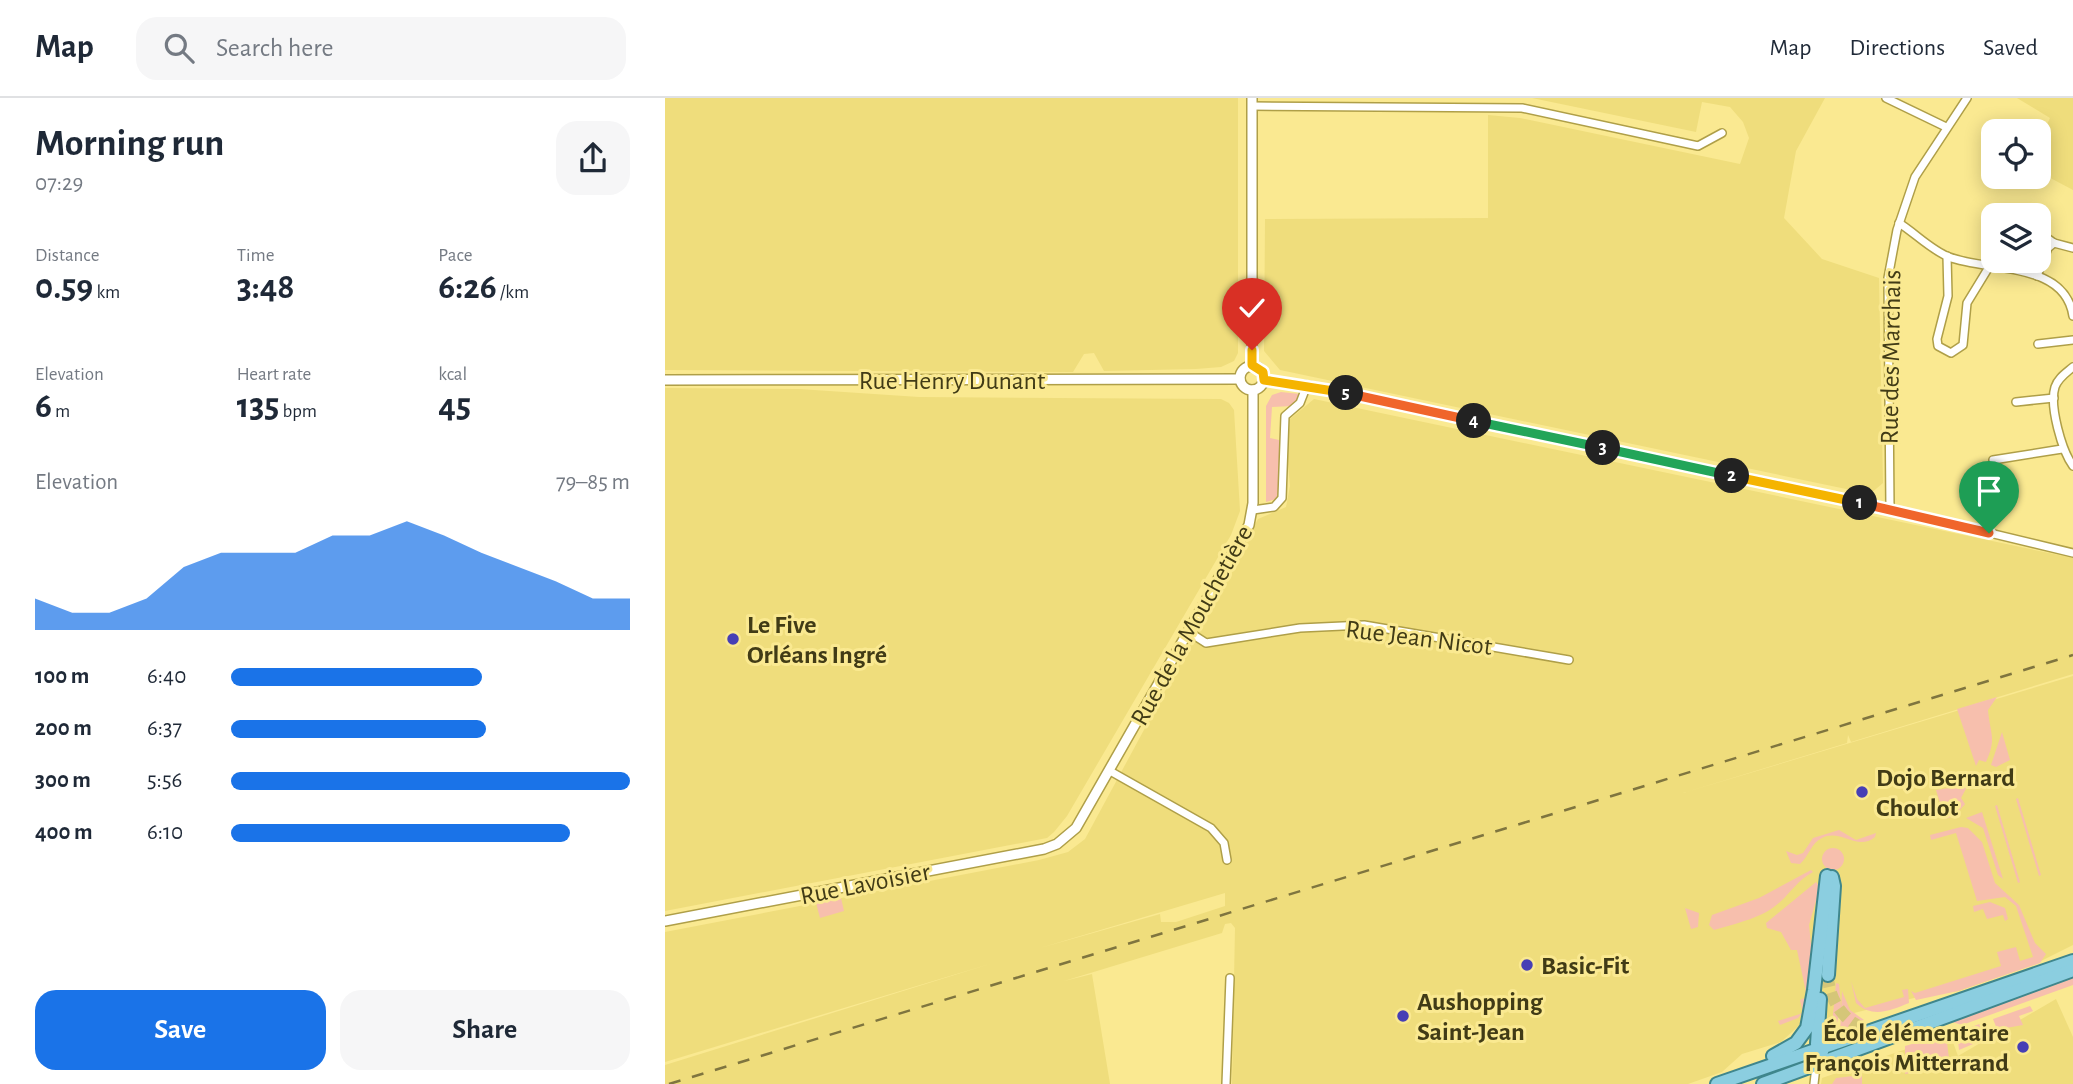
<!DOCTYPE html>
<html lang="en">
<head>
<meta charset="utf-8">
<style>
  :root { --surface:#fff; --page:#f6f6f7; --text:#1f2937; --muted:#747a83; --line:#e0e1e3; --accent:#1a73e8 }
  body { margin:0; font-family:"Alegreya Sans",sans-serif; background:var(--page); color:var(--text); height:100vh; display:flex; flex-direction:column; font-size:26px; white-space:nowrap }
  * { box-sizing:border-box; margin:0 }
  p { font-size:23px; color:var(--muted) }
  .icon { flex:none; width:38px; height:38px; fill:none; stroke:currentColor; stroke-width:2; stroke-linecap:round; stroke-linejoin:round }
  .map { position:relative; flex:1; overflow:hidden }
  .sheet { display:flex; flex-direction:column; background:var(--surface); width:665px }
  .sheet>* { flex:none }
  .buttons { position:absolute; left:1316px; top:21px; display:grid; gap:14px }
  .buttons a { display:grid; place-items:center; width:70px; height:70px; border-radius:14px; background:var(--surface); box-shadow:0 4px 18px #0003; font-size:35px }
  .pin { position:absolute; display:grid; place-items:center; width:60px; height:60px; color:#fff; margin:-72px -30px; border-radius:50% 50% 50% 0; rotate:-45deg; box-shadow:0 0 7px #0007 }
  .pin .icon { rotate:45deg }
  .km { position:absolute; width:35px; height:35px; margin:-18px; border-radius:50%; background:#222; color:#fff; font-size:19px; line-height:35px; text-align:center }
  .round { display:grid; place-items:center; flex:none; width:74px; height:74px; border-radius:21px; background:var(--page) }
  .overview { display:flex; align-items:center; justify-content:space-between; height:119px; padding:0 35px }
  h1 { font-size:38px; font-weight:700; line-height:52px }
  .metrics { display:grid; grid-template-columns:repeat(3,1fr); gap:10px; height:119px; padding:7px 35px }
  .metrics div { display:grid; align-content:center }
  .metrics b { font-size:35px; font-weight:700 }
  .metrics small { font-size:19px; font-weight:400 }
  .metrics p { font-size:19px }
  .chart { height:196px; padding:14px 35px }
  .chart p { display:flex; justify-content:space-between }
  .chart svg { width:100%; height:126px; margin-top:7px; fill:var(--accent); opacity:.7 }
  .button { display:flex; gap:14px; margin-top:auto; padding:14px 35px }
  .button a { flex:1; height:80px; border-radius:21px; background:var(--accent); color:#fff; font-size:28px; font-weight:700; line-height:80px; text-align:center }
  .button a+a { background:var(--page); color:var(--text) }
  ul { padding:0 35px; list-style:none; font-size:23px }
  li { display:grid; grid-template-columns:112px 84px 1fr; align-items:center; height:52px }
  li i { height:18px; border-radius:9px; background:var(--accent) }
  header { display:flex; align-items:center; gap:42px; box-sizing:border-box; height:98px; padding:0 35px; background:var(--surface); border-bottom:2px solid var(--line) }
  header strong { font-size:33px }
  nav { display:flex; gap:38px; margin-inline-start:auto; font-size:24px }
  .search { width:490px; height:63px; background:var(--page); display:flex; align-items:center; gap:18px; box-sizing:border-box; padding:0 24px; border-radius:21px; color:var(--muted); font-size:26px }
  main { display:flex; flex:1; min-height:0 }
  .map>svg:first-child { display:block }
  .built { fill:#efdd7c; fill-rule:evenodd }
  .green { fill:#f7bfad }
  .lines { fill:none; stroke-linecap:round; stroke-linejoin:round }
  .primary-tunnel { stroke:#d5c678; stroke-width:12; stroke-dasharray:12 6; stroke-linecap:butt }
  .minor-casing { stroke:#af9f48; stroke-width:10 }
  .tertiary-casing { stroke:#af9f48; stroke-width:12 }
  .primary-casing { stroke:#3f868c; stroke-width:16 }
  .minor { stroke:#fff; stroke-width:7 }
  .tertiary { stroke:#fff; stroke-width:9 }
  .primary { stroke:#8bcee0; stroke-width:12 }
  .rail { stroke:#7f753f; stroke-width:2.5; stroke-dasharray:12 12; stroke-linecap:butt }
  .split-1-casing { stroke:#fff; stroke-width:14 }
  .split-2-casing { stroke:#fff; stroke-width:14 }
  .split-3-casing { stroke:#fff; stroke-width:14 }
  .split-4-casing { stroke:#fff; stroke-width:14 }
  .split-5-casing { stroke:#fff; stroke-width:14 }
  .split-6-casing { stroke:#fff; stroke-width:14 }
  .split-1 { stroke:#f0652b; stroke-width:9 }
  .split-2 { stroke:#f5b400; stroke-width:9 }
  .split-3 { stroke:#22a559; stroke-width:9 }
  .split-4 { stroke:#22a559; stroke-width:9 }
  .split-5 { stroke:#f0652b; stroke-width:9 }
  .split-6 { stroke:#f5b400; stroke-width:9 }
  .poi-dot { fill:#463fb5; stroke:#fae991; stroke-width:2.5 }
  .labels { text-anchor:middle; stroke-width:6; stroke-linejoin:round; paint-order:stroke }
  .street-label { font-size:26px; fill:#413b16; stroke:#fae991 }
  .poi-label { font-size:26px; font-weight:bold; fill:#413b16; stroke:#fae991; text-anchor:start }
</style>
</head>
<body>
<header>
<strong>Map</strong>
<div class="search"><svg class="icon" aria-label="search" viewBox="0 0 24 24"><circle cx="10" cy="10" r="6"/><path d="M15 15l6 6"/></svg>Search here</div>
<nav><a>Map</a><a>Directions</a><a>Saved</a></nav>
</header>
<main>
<section class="sheet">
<div class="overview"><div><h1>Morning run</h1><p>07:29</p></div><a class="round"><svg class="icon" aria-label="share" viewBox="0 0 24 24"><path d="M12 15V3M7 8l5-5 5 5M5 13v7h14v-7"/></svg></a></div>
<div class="metrics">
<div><p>Distance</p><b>0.59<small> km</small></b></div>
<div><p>Time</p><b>3:48</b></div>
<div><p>Pace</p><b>6:26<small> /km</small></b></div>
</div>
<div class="metrics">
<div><p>Elevation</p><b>6<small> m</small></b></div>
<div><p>Heart rate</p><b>135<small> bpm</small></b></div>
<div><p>kcal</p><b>45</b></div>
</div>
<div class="chart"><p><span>Elevation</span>79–85 m</p>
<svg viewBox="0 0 160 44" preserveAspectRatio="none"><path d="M0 44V33L10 38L20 38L30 33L40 22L50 17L60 17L70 17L80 11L90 11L100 6L110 11L120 17L130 22L140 27L150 33L160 33V44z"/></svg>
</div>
<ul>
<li><b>100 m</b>6:40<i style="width:63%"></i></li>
<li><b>200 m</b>6:37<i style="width:64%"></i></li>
<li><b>300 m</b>5:56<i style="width:100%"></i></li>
<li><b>400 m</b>6:10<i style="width:85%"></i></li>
</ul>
<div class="button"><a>Save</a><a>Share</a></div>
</section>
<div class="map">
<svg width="1408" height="986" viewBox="0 0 1408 986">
  <rect width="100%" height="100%" fill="#fae991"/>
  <g class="built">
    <polygon points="0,0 573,0 573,255 569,263 556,269 531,271 439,273 429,255 419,256 408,274 0,272"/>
    <polygon points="867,0 1160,0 1131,53 1119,120 1157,161 1214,180 1218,385 1205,396 615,272 599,253 600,121 823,120 823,17 855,20 1075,66 1084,40 1078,24 1065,9 1037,4 1031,34"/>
    <polygon points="1352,0 1408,0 1408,92 1374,74 1374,43 1385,20"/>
    <polygon points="0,290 134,291 254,299 556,301 564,305 569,312 575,413 566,437 402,718 389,734 382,740 0,813"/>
    <path d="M649,301l759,159v116l-222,68 -3,-7 -1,8 -164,50 390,-117v269l-38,19 -76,27 -37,5 -88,22 -31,4 -22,20 -39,12 -20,18 -34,12h-456l3,-156 -4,-5 -6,1 -3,9 -158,48 28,-7 18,110h-445v-19l328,-102 -328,99v-130l374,-72 29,-8 17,-13 173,-320 28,-12 4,-21 -3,-33 3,-34zM560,795v13l-49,16h-15l-1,-8 -120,34z"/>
    <polygon points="1391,901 1408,939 1408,986 1156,986 1157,980 1285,936 1293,958"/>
  </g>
  <g class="green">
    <polygon points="616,294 635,296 636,299 628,308 607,309 605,340 614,342 617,385 611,401 601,404 601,308 607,297"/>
    <path d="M1332,599l-9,13c2,24 9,28 -2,52l-7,-2 -3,6 -19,-57z"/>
    <polygon points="1337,634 1345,662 1331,669 1326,667"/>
    <polygon points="1303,687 1296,700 1300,706 1294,713 1292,704 1287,705 1289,718 1280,721 1271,692"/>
    <polygon points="1353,700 1376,777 1374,778 1351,701"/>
    <polygon points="1332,707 1355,784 1353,785 1330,708"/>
    <polygon points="1317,714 1338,781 1333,777 1318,730 1301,720"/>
    <polygon points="1296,729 1303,730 1317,744 1330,785 1354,807 1370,845 1381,856 1375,865 1293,893 1251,902 1246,893 1250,895 1336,868 1332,854 1351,849 1355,863 1368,859 1351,808 1340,799 1312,803 1291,735 1266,742 1265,737"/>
    <path d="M1174,732l17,10 20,-7 -1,4c-18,15 -34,-9 -53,1 -11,5 -13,18 -22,26l-9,-1 -5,-12 11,4 6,-2 10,-15z"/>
    <circle cx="1168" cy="761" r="11"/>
    <path d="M1146,772l2,2c-15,8 -21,19 -33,30 -17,16 -43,21 -66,28l-5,-5 3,-10 47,-17z"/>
    <polygon points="1151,784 1155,789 1144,827 1148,865 1142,910 1133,920 1115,927 1113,923 1138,915 1135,902 1142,899 1132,852 1126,852 1116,834 1102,830 1101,825"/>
    <polygon points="176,800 179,813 155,820 151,805"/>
    <polygon points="1325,804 1340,810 1343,821 1340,823 1338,817 1322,821 1318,811 1309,814 1308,808"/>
    <polygon points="1020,810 1034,815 1033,829 1026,831"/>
    <polygon points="1408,880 1408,887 1297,927 1284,923"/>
    <path d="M1186,883l6,18 8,9 39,-11 -2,-7 6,-1 1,14c-18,7 -36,16 -53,0z"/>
    <polygon points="1171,885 1174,886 1176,909 1171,929 1167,927"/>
    <polygon points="1177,893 1185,912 1199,922 1196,927 1175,935"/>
    <polygon points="1365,908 1368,913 1354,918 1358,927 1341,930 1334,936 1328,921"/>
    <polygon points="1320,924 1327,938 1294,952 1292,934"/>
    <polygon points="1281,936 1285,969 1240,976 1240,948"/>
    <polygon points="1197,977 1197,986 1167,986 1171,980"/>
  </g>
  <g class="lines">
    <path class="primary-tunnel" d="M1163,877c0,26 20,54 47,55"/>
    <defs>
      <g id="minor">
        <polyline points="1221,0 1281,29"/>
        <polyline points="587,8 857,10 1033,48 1057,35"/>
        <path d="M1234,125c16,10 32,27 50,34 39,15 116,4 124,59"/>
        <polyline points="1374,134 1389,145 1408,150"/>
        <polyline points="1282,158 1283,198 1272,241 1273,248 1286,255 1298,247 1302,205 1324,169"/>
        <polyline points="1372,178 1383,150 1389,145"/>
        <polyline points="1373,246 1408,242"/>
        <path d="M1408,269c-7,6 -15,11 -18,20 -6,19 7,64 18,79"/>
        <polyline points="599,282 642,287 1225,411 1408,455"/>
        <polyline points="1351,304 1389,300"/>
        <polyline points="1328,362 1397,351"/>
        <polyline points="1225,411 1223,180 1232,132 1250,79 1302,0"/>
        <polyline points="588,412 609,409 617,400 620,318 635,305 642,287"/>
        <polyline points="524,534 541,545 635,530 699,527 904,562"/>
        <polyline points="445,673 546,730 559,745 562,762"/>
        <polyline points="561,986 565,880"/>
        <polyline points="1149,986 1153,951"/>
      </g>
      <g id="tertiary">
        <polyline points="587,0 587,267"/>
        <circle cx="587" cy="280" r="12"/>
        <polyline points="0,282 575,281"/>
        <polyline points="0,823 379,751 392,746 411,730 584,427 588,405 588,292"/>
      </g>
      <g id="primary">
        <polyline points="1163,877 1169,788 1167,779"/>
        <polyline points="1155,901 1152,946 1157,954"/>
        <polyline points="1108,958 1131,945 1142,930 1149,892 1162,778"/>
        <polyline points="1052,986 1408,863"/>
        <polyline points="1098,986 1408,872"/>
      </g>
    </defs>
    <use href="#minor" class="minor-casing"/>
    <use href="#tertiary" class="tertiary-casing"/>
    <use href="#primary" class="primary-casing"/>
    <use href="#minor" class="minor"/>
    <use href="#tertiary" class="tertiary"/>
    <use href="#primary" class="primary"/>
    <polyline class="rail" points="4,986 1408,557"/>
  </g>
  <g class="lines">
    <defs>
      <polyline id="split-1" points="1195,405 1324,435"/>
      <polyline id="split-2" points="1067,378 1195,405"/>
      <polyline id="split-3" points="938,350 1067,378"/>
      <polyline id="split-4" points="809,323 938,350"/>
      <polyline id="split-5" points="681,295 809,323"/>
      <polyline id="split-6" points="587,252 587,267 598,274 599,282 681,295"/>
    </defs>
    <use href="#split-1" class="split-1-casing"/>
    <use href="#split-2" class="split-2-casing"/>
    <use href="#split-3" class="split-3-casing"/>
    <use href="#split-4" class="split-4-casing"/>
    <use href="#split-5" class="split-5-casing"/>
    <use href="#split-6" class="split-6-casing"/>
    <use href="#split-1" class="split-1"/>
    <use href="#split-2" class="split-2"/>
    <use href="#split-3" class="split-3"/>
    <use href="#split-4" class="split-4"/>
    <use href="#split-5" class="split-5"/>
    <use href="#split-6" class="split-6"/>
  </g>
  <g class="poi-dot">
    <circle cx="68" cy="541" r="7"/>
    <circle cx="1197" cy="694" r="7"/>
    <circle cx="862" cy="867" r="7"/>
    <circle cx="738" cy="918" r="7"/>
    <circle cx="1358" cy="949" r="7"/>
  </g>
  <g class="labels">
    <g class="street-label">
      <text transform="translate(1225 259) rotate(-89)" y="9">Rue des Marchais</text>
      <text x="287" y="291">Rue Henry Dunant</text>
      <text transform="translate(526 527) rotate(-61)" y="9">Rue de la Mouchetière</text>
      <text transform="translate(754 539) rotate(7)" y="9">Rue Jean Nicot</text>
      <text transform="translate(200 785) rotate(-11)" y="9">Rue Lavoisier</text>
    </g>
    <g class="poi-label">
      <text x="82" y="535">Le Five<tspan x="82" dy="30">Orléans Ingré</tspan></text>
      <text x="1211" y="688">Dojo Bernard<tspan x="1211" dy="30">Choulot</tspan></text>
      <text x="876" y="876">Basic-Fit</text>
      <text x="752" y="912">Aushopping<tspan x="752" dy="30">Saint-Jean</tspan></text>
      <text x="1344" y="943" text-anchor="end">École élémentaire<tspan x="1344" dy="30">François Mitterrand</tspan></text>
    </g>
  </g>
</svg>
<div class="buttons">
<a><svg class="icon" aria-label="locate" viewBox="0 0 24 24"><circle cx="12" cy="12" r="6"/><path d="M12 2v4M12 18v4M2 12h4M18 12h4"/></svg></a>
<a><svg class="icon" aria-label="layers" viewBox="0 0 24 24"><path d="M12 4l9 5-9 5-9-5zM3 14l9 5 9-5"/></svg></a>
</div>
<div class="pin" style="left:1324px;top:435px;background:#1e9e55"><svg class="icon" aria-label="arrive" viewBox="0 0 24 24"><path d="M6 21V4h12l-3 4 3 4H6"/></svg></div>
<div class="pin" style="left:587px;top:252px;background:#d93025"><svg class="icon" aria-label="check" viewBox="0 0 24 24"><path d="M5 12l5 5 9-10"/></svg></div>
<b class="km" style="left:1195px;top:405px">1</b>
<b class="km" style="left:1067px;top:378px">2</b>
<b class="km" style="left:938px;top:350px">3</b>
<b class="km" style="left:809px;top:323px">4</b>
<b class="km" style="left:681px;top:295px">5</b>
</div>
</main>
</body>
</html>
